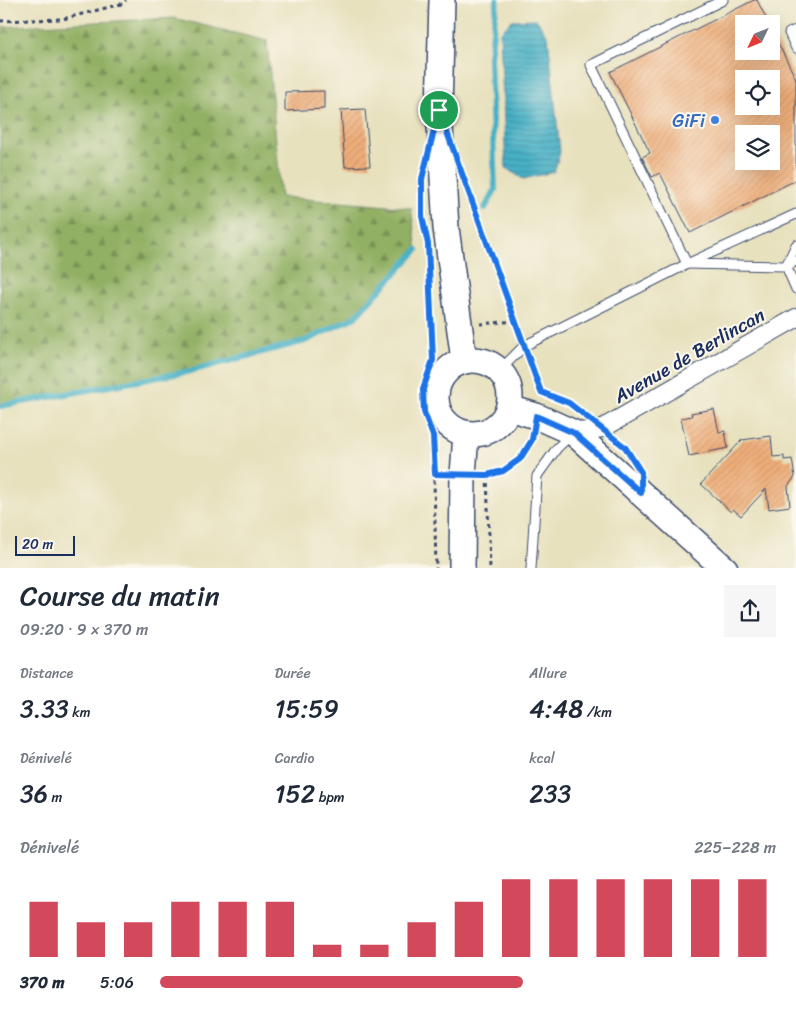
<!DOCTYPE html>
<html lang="fr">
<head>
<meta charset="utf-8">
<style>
  :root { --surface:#fff; --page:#f6f6f7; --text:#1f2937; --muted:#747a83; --accent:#d1495b }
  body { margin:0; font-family:Sriracha,sans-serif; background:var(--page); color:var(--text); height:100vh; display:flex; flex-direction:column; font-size:19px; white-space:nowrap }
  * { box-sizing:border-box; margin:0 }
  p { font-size:16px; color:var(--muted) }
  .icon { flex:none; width:28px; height:28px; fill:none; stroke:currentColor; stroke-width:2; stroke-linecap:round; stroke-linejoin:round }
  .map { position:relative; height:568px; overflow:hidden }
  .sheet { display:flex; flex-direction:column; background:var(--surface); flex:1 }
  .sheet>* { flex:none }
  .needle { width:32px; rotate:227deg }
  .tools { position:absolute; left:735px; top:15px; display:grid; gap:10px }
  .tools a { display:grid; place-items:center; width:45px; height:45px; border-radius:0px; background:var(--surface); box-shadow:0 5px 20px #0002; font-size:25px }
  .scale { position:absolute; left:15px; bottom:12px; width:60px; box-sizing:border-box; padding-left:5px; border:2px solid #1b2f5e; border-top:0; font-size:14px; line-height:18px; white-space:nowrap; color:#1b2f5e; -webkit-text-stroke:4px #fbf7ec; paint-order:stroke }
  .pin { position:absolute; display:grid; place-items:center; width:42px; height:42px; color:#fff; margin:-21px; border:2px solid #fff; border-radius:50%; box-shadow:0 1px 5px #0007 }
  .round { display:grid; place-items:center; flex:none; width:52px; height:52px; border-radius:0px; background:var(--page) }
  .headline { display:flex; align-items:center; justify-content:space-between; height:85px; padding:0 20px }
  h1 { font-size:28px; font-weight:600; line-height:38px }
  .figures { display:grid; grid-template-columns:repeat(3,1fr); gap:8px; height:85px; padding:5px 20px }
  .figures div { display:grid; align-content:center }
  .figures b { font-size:25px; font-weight:600 }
  .figures small { font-size:14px; font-weight:400 }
  .figures p { font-size:14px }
  .chart { height:140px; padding:10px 20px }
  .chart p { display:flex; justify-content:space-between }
  .chart svg { width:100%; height:90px; margin-top:5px; stroke:var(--accent); stroke-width:6 }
  ul { padding:0 20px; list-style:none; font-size:16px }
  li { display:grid; grid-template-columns:80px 60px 1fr; align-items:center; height:38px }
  li i { height:12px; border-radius:6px; background:var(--accent) }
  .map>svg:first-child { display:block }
  .forest { fill:url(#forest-firs); stroke:#567060 }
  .water { fill:url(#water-rules); stroke:#317092 }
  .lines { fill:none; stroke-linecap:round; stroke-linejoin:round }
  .stream { stroke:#47b0c5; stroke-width:6 }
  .building { fill:url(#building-hatch); fill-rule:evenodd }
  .lane-casing { stroke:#3a4a6c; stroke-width:11 }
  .street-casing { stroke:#3a4a6c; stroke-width:20 }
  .secondary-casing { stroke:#3a4a6c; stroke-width:28 }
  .path { stroke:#3a4a6c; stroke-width:3; stroke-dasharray:4 4; stroke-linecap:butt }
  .lane { stroke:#fff; stroke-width:9 }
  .street { stroke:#fff; stroke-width:18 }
  .secondary { stroke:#fff; stroke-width:25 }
  .route-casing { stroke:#fff; stroke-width:10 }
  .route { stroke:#1a73e8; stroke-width:6 }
  .shop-dot { fill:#3f7fe0; stroke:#fbf7ec; stroke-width:2 }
  .labels { text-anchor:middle; stroke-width:4; stroke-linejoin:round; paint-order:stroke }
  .shop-label { font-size:19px; fill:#366cbe; stroke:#fbf7ec; text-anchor:end }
  .street-label { font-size:19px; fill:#1b2f5e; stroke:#fbf7ec }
</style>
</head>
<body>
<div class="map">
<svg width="796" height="569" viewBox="0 0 796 569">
  <defs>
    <pattern id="forest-firs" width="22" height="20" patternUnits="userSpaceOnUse" patternTransform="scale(1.25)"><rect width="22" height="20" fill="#92b063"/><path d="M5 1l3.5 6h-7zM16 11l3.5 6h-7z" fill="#769055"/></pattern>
    <pattern id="water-rules" width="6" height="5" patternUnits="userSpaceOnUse" patternTransform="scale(1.25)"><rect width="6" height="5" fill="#47b0c5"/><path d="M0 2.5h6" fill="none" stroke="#3a90a3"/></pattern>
    <pattern id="building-hatch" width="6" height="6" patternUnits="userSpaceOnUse" patternTransform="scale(1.25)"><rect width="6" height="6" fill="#efae79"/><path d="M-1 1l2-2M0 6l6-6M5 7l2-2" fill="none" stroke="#cc966b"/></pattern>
  </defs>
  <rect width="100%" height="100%" fill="#fbf7ec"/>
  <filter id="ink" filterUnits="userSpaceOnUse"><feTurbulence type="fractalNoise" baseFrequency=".02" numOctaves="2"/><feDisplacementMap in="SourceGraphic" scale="10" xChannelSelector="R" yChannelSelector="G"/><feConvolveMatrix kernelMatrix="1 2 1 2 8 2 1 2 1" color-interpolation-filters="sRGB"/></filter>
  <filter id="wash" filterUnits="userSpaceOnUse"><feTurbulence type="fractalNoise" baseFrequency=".0096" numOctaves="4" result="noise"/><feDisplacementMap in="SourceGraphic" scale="20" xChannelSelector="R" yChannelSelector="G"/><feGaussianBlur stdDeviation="1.12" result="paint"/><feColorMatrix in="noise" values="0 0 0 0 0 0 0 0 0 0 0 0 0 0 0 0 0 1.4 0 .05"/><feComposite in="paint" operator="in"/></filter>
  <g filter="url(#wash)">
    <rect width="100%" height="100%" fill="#e7e1be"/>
    <polygon class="forest" points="174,18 267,41 281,197 411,208 417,250 355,317 305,341 186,372 0,406 0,27"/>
    <polygon class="water" points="536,19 548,36 560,152 554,172 523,179 506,168 500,32 512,20"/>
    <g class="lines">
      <g class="stream">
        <polyline points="485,208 495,190 490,57 497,0"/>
        <polyline points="0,406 186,372 305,341 355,317 417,250"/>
      </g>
    </g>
    <g id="blocks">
      <g class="building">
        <path d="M754,0h3l12,24h-25v27h27v-22l25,50v101l-106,53 -30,-60 -8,4 -10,-20 8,-4 -40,-81zM744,79h27v27h-27zM744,134h27v27h-27z"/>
        <polygon points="324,91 324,109 285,111 285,92"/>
        <polygon points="365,109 370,166 345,167 341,110"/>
        <polygon points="714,409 719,432 725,431 728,448 689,456 681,418 692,416 691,413"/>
        <polygon points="771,436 773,457 784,456 784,460 792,459 795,477 788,486 790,506 769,509 766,489 741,516 733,509 731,512 701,484 742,440"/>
      </g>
    </g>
  </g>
  <g filter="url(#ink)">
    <use href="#blocks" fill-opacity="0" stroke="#3a4a6c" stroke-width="1"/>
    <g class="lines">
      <defs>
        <g id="lane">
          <polyline points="723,0 591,65 687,264 786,266 796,261"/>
          <polyline points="796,30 789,33 796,48"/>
          <polyline points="796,245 786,266 796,289"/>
          <polyline points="500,370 524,346 687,264 796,214"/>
          <polyline points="531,569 537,476 557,448 572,434"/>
        </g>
        <polyline id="street" points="574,433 603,428 796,318"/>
        <g id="secondary">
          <polyline points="442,0 439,110 446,228 464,360"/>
          <circle cx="473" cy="397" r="37"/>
          <polyline points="509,408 536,416 574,433 725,569"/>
          <polyline points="462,569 463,475 466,434"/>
        </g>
      </defs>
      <use href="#lane" class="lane-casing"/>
      <use href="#street" class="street-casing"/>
      <use href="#secondary" class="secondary-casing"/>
      <g class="path">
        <polyline points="0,21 63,19 121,4 126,0"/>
        <polyline points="467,186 520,333"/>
        <polyline points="429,283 433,360 423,389 424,411 433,436 436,569"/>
        <polyline points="480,324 516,321"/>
        <polyline points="530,360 541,392 569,403 575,407"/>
        <path d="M485,475c21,-3 41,-17 47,-38"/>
        <polyline points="487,475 490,569"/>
      </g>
      <use href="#lane" class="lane"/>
      <use href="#street" class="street"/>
      <use href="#secondary" class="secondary"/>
    </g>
  </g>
  <g class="lines" filter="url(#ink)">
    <defs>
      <polygon id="route" points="439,110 541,392 569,403 625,447 641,472 641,493 574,433 536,416 532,440 520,459 503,471 487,475 435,474 433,436 424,412 423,389 433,360 428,244 422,216 422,179"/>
    </defs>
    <use href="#route" class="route-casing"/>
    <use href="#route" class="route"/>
  </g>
  <circle class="shop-dot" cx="715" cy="120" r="5"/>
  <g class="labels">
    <g class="shop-label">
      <text x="705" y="127">GiFi</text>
    </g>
    <g class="street-label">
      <text transform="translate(689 355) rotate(-30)" y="7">Avenue de Berlincan</text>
    </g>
  </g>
</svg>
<div class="tools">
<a><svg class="needle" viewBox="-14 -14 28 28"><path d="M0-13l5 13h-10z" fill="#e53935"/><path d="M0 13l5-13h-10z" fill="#747a83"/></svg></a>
<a><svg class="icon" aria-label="locate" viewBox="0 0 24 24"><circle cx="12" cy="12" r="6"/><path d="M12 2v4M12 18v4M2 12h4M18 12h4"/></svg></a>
<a><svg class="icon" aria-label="layers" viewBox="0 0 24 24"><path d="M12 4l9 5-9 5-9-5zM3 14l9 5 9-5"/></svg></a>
</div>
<div class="scale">20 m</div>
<div class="pin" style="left:439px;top:110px;background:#1e9e55"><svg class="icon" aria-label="arrive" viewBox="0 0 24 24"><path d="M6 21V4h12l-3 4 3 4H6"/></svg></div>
</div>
<section class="sheet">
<div class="headline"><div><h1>Course du matin</h1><p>09:20 · 9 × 370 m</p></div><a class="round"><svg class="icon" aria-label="share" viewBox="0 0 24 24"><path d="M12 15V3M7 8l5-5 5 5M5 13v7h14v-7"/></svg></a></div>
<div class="figures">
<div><p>Distance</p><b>3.33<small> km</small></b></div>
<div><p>Durée</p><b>15:59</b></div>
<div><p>Allure</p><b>4:48<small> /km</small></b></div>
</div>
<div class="figures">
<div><p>Dénivelé</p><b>36<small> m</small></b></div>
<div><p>Cardio</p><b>152<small> bpm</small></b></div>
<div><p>kcal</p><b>233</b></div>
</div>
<div class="chart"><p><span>Dénivelé</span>225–228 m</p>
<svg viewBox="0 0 160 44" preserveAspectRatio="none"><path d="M5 44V17M15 44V27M25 44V27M35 44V17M45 44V17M55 44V17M65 44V38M75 44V38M85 44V27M95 44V17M105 44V6M115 44V6M125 44V6M135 44V6M145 44V6M155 44V6"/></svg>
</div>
<ul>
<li><b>370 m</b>5:06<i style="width:59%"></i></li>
</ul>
</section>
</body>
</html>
